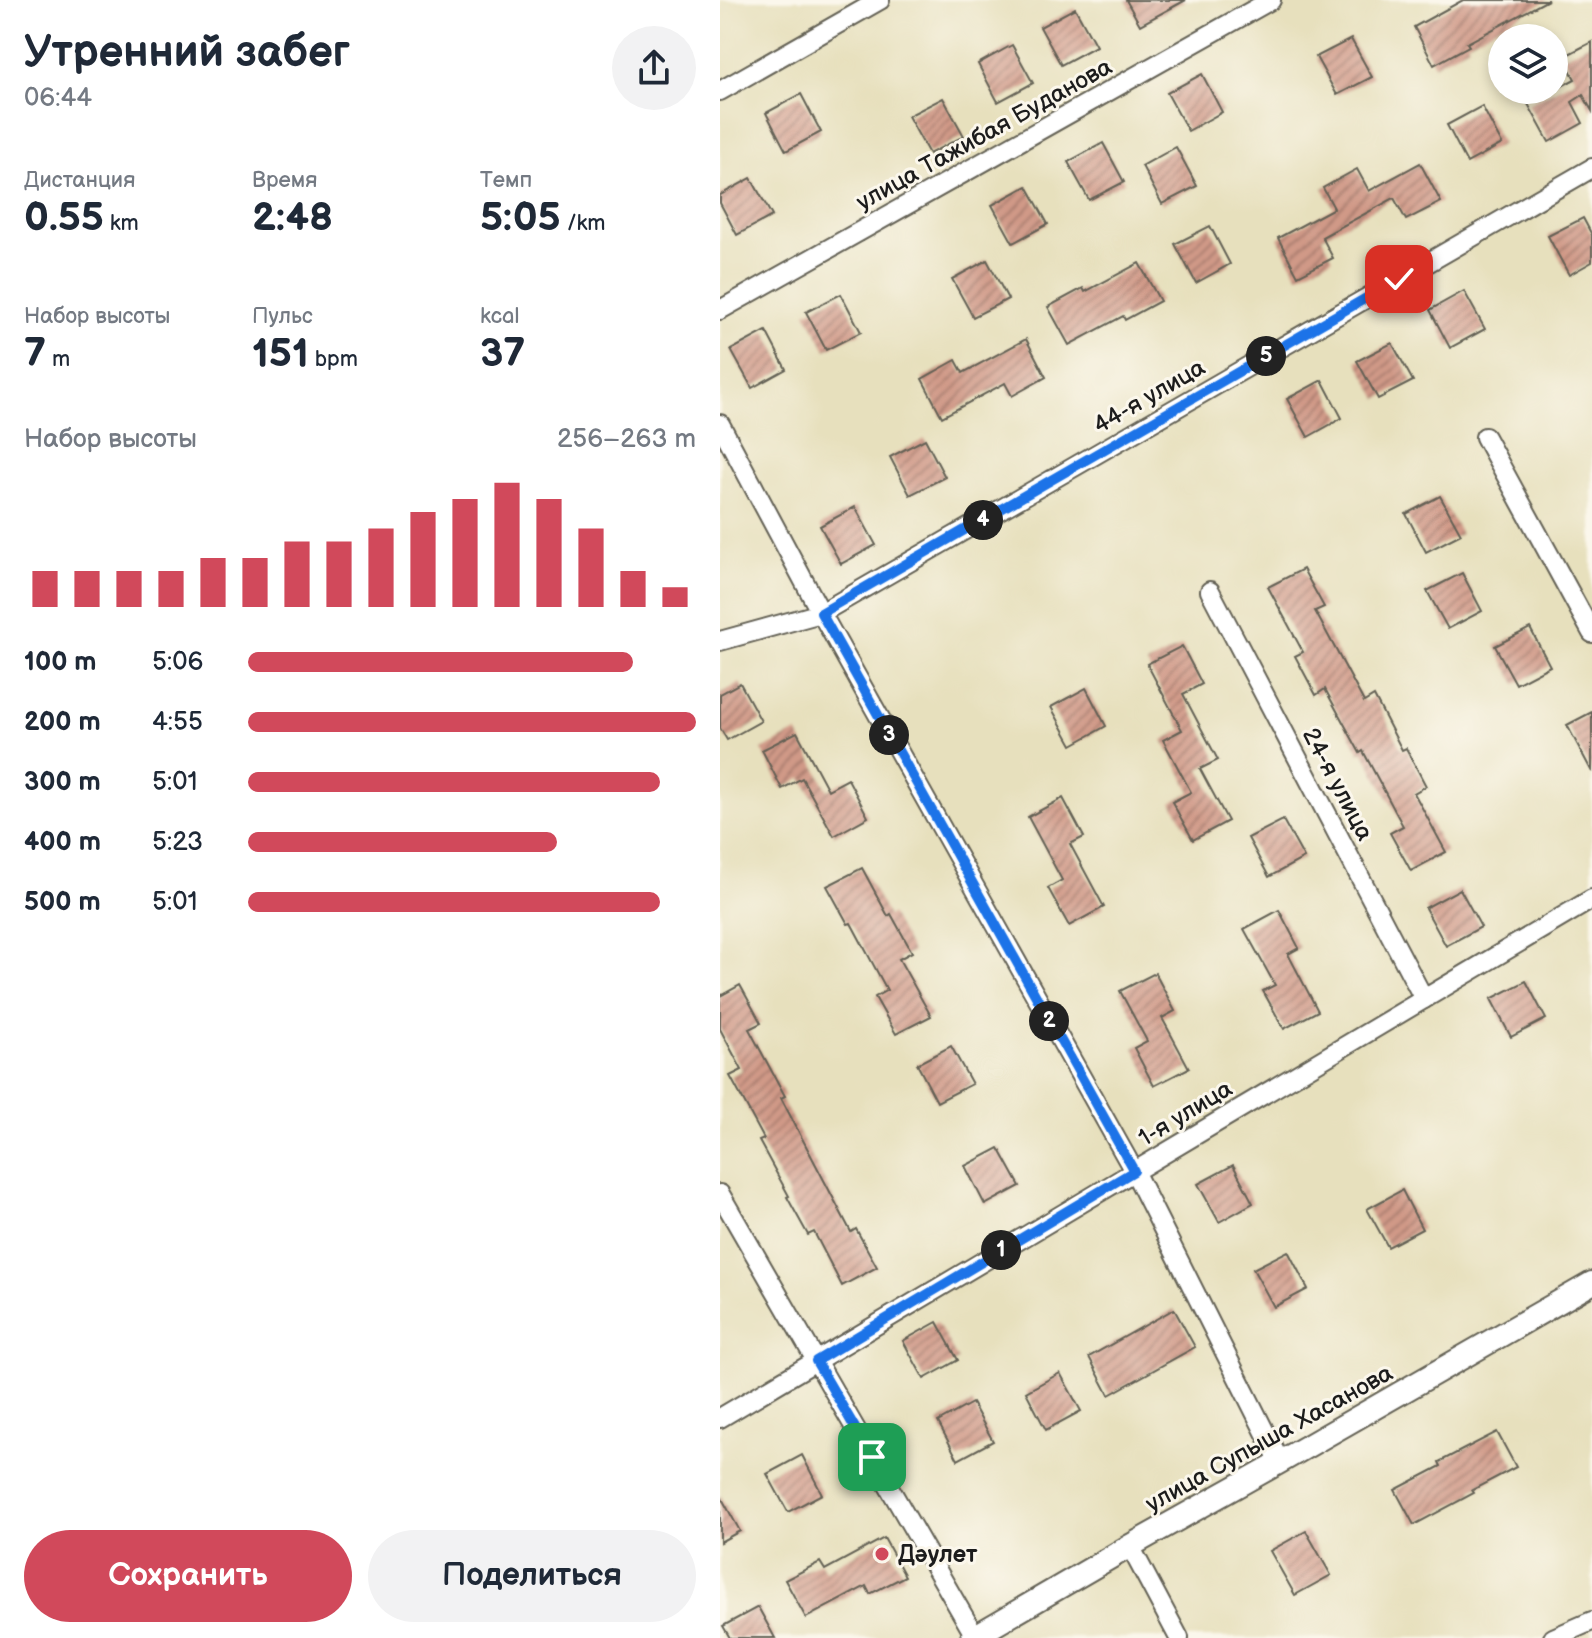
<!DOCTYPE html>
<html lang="ru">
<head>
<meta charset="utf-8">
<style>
  :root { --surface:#fff; --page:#f2f2f3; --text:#1f2937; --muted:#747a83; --accent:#d1495b }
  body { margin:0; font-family:"Balsamiq Sans",sans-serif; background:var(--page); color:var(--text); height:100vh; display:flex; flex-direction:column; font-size:30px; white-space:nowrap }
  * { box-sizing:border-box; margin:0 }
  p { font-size:26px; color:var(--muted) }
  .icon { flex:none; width:44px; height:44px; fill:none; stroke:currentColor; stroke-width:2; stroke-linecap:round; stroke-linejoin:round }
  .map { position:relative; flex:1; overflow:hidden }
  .sheet { display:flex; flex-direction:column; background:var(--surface); width:720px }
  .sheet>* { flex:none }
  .controls { position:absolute; left:768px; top:24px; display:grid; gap:16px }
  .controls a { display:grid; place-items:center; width:80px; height:80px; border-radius:50%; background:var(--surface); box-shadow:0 4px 12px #0003; font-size:40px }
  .pin { position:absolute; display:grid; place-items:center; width:68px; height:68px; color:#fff; margin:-34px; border-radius:16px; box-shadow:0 4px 12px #0006 }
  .km { position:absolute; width:40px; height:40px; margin:-20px; border-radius:50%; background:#222; color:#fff; font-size:22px; line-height:40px; text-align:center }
  .round { display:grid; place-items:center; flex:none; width:84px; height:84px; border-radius:42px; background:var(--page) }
  .overview { display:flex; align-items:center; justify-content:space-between; height:136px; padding:0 24px }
  h1 { font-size:44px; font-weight:700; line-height:60px }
  .metrics { display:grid; grid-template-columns:repeat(3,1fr); gap:12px; height:136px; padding:8px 24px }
  .metrics div { display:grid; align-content:center }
  .metrics b { font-size:40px; font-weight:700 }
  .metrics small { font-size:22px; font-weight:400 }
  .metrics p { font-size:22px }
  .chart { height:224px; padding:16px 24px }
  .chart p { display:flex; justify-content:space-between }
  .chart svg { width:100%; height:144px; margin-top:8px; stroke:var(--accent); stroke-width:6 }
  .primary-button { display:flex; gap:16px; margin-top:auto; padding:16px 24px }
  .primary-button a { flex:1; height:92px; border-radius:48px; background:var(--accent); color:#fff; font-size:32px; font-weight:700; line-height:92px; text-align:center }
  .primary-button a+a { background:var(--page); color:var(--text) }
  ul { padding:0 24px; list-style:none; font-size:26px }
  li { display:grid; grid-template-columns:128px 96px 1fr; align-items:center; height:60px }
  li i { height:20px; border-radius:10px; background:var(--accent) }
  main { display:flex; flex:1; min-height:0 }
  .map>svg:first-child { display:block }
  .building { fill:url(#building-hatch) }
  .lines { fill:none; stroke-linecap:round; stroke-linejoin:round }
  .minor-casing { stroke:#636154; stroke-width:22 }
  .tertiary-casing { stroke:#636154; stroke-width:26 }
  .minor { stroke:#fff; stroke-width:18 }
  .tertiary { stroke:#fff; stroke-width:22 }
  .route-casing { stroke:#fff; stroke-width:16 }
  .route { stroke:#1a73e8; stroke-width:10 }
  .poi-dot { fill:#d1495b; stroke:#fbf7ec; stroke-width:3 }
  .labels { text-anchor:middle; stroke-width:6; stroke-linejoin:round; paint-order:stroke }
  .street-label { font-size:24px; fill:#1c1c1c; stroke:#fbf7ec }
  .poi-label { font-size:24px; font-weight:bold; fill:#1c1c1c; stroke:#fbf7ec; text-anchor:start }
</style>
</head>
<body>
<main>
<section class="sheet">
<div class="overview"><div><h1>Утренний забег</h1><p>06:44</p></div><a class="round"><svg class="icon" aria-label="share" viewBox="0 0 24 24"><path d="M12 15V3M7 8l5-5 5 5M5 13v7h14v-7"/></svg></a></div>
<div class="metrics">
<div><p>Дистанция</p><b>0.55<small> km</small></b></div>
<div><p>Время</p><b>2:48</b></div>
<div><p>Темп</p><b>5:05<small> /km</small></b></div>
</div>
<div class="metrics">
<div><p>Набор высоты</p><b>7<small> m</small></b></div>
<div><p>Пульс</p><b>151<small> bpm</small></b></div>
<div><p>kcal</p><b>37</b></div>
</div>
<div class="chart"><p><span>Набор высоты</span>256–263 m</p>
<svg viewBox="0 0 160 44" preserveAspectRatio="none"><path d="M5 44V33M15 44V33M25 44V33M35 44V33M45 44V29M55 44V29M65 44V24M75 44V24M85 44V20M95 44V15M105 44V11M115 44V6M125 44V11M135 44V20M145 44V33M155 44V38"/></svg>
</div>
<ul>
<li><b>100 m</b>5:06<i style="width:86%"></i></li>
<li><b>200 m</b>4:55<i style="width:100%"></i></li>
<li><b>300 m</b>5:01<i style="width:92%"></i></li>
<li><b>400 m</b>5:23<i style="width:69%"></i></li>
<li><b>500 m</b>5:01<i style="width:92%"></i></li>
</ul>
<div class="primary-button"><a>Сохранить</a><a>Поделиться</a></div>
</section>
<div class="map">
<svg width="872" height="1638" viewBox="0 0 872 1638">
  <defs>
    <pattern id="building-hatch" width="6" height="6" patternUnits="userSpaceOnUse" patternTransform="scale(2)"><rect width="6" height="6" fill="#d09987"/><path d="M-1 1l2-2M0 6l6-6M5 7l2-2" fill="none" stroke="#a87c6e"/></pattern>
  </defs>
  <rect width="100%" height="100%" fill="#fbf7ec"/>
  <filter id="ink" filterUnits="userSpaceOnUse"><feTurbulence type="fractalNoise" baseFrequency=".0125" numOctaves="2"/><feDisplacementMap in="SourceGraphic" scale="16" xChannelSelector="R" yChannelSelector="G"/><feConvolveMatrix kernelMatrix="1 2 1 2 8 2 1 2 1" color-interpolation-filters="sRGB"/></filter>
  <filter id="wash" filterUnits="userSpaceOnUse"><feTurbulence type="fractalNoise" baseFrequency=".006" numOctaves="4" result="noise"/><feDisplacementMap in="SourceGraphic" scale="32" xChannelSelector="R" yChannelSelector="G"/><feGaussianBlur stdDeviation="1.8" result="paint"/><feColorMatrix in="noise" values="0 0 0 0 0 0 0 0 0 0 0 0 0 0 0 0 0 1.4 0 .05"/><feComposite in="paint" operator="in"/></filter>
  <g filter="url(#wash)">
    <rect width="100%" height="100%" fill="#e7e0bd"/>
    <g id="blocks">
      <g class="building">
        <polygon points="406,0 466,0 420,25"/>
        <polygon points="743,0 828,0 747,43 749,46 714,65 694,27"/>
        <polygon points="355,8 376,46 341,65 320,27"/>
        <polygon points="631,39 652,77 617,95 596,57"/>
        <polygon points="872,42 872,111 863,95 852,102 863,123 829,142 808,104 855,79 843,57"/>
        <polygon points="292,45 313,83 278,102 258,64"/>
        <polygon points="482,74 502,112 468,131 447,93"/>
        <polygon points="81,94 101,132 66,151 46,113"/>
        <polygon points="223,98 244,136 209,154 188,116"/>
        <polygon points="762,106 782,144 747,163 727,125"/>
        <polygon points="383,143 404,182 369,200 348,162"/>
        <polygon points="456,147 477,186 442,204 422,166"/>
        <polygon points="700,163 721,202 686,220 674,198 602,237 613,258 578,276 558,238 614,208 603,188 637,169 649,191"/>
        <polygon points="31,178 52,216 17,235 0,203 0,195"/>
        <polygon points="307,186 328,224 293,243 272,205"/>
        <polygon points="863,218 872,235 872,262 849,275 828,236"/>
        <polygon points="490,226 510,264 476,283 455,244"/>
        <polygon points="267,260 288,299 253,317 232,279"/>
        <polygon points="419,263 440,301 405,320 403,316 349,345 328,307 363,288 365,292"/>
        <polygon points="744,291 765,329 730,348 710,310"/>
        <polygon points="121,294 141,332 106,350 86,312"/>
        <polygon points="46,331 66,369 32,388 11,350"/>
        <polygon points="306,339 326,377 292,396 285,383 222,417 202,379 236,360 243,373"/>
        <polygon points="672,343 693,381 658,399 637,361"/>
        <polygon points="602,380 622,418 588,437 567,399"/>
        <polygon points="205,439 225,477 190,495 170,457"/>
        <polygon points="720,496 741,534 706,552 686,514"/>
        <polygon points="135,507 156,545 121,564 100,526"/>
        <polygon points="583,569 604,607 595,611 644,702 654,696 682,750 686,748 706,786 694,793 726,852 691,871 670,833 683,826 643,751 640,753 605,689 596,695 575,656 583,652 548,587"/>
        <polygon points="742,573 762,611 728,629 707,591"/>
        <polygon points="810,628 830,666 796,684 775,646"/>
        <polygon points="462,646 482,684 463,694 498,760 480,769 508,821 473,840 452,802 471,792 443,740 462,730 427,664"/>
        <polygon points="20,683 41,721 7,740 0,728 0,694"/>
        <polygon points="366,688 386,726 352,745 331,707"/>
        <polygon points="872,712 872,772 847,725"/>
        <polygon points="77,732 108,790 128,779 148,817 114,836 82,778 62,789 42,750"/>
        <polygon points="343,798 364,837 350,844 384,907 349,926 328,888 342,880 308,817"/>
        <polygon points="563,820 584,858 549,877 528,838"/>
        <polygon points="142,868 168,916 171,914 192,952 179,959 211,1016 176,1034 155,997 167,990 131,923 128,924 107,886"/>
        <polygon points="740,889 761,927 726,946 705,908"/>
        <polygon points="559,910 579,948 568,954 598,1011 564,1029 543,991 555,985 524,929"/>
        <polygon points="435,973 455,1011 442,1018 469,1068 434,1086 414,1048 427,1041 400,991"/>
        <polygon points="806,981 826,1019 791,1037 771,999"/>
        <polygon points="20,985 41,1023 29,1029 65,1096 61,1098 131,1232 136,1229 157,1267 122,1286 94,1232 88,1235 67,1197 69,1196 39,1141 44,1139 10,1076 22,1070 0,1029 0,996"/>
        <polygon points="231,1046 252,1084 217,1102 197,1064"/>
        <polygon points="279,1148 300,1186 265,1205 245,1166"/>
        <polygon points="513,1165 533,1203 499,1222 478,1184"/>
        <polygon points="682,1190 702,1229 668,1247 647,1209"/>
        <polygon points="568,1251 588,1289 554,1307 533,1269"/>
        <polygon points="454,1309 475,1347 389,1395 369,1357"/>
        <polygon points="217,1322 238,1360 204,1379 183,1341"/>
        <polygon points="340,1373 361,1411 326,1430 306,1392"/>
        <polygon points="252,1403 273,1441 238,1460 218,1422"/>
        <polygon points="777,1432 796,1467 752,1490 754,1493 694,1525 675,1490 721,1466 719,1462"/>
        <polygon points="82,1455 102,1494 68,1512 47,1474"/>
        <polygon points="0,1495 20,1531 0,1542"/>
        <polygon points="586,1531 611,1575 575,1595 550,1551"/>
        <polygon points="164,1538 185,1576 150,1594 146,1586 86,1618 65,1580 100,1562 105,1570"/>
        <polygon points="38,1607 55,1638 10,1638 3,1626"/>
      </g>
    </g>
  </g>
  <g filter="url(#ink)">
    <use href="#blocks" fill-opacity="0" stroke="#636154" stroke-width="2"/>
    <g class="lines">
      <defs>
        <g id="minor">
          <polyline points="0,91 160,0"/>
          <polyline points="0,310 551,0"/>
          <polyline points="0,424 101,613 414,1171 560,1462"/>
          <polyline points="765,437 872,633"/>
          <polyline points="490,591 704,999"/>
          <polyline points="0,641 101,613 872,168"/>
          <polyline points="0,1194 255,1636"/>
          <polyline points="0,1418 872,899"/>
          <polyline points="410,1546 459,1638"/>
          <polyline points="833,1638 872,1621"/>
        </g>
        <polyline id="tertiary" points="252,1638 410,1546 560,1462 872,1283"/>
      </defs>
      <use href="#minor" class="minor-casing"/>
      <use href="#tertiary" class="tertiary-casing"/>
      <use href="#minor" class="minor"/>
      <use href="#tertiary" class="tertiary"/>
    </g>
  </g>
  <g class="lines" filter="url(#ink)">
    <defs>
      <polyline id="route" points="152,1457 96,1361 414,1171 101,613 679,279"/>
    </defs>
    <use href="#route" class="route-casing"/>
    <use href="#route" class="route"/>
  </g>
  <circle class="poi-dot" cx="162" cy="1554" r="8"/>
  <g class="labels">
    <g class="street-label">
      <text transform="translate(264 134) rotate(-29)" y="8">улица Тажибая Буданова</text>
      <text transform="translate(429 396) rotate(-30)" y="8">44-я улица</text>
      <text transform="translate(618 784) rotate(62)" y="8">24-я улица</text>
      <text transform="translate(465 1113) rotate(-31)" y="8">1-я улица</text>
      <text transform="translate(549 1438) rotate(-29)" y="8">улица Супыша Хасанова</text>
    </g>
    <g class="poi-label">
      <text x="178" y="1562">Дәулет</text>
    </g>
  </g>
</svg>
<div class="controls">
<a><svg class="icon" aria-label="layers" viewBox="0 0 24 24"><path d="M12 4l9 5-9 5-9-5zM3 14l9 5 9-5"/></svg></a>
</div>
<div class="pin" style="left:152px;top:1457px;background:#1e9e55"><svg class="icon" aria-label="arrive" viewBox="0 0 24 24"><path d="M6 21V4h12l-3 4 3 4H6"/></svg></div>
<div class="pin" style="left:679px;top:279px;background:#d93025"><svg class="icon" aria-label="check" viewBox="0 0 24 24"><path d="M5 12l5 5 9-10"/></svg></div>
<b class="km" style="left:281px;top:1250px">1</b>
<b class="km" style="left:329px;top:1021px">2</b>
<b class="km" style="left:169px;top:735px">3</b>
<b class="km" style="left:263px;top:520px">4</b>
<b class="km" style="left:546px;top:356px">5</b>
</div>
</main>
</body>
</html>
